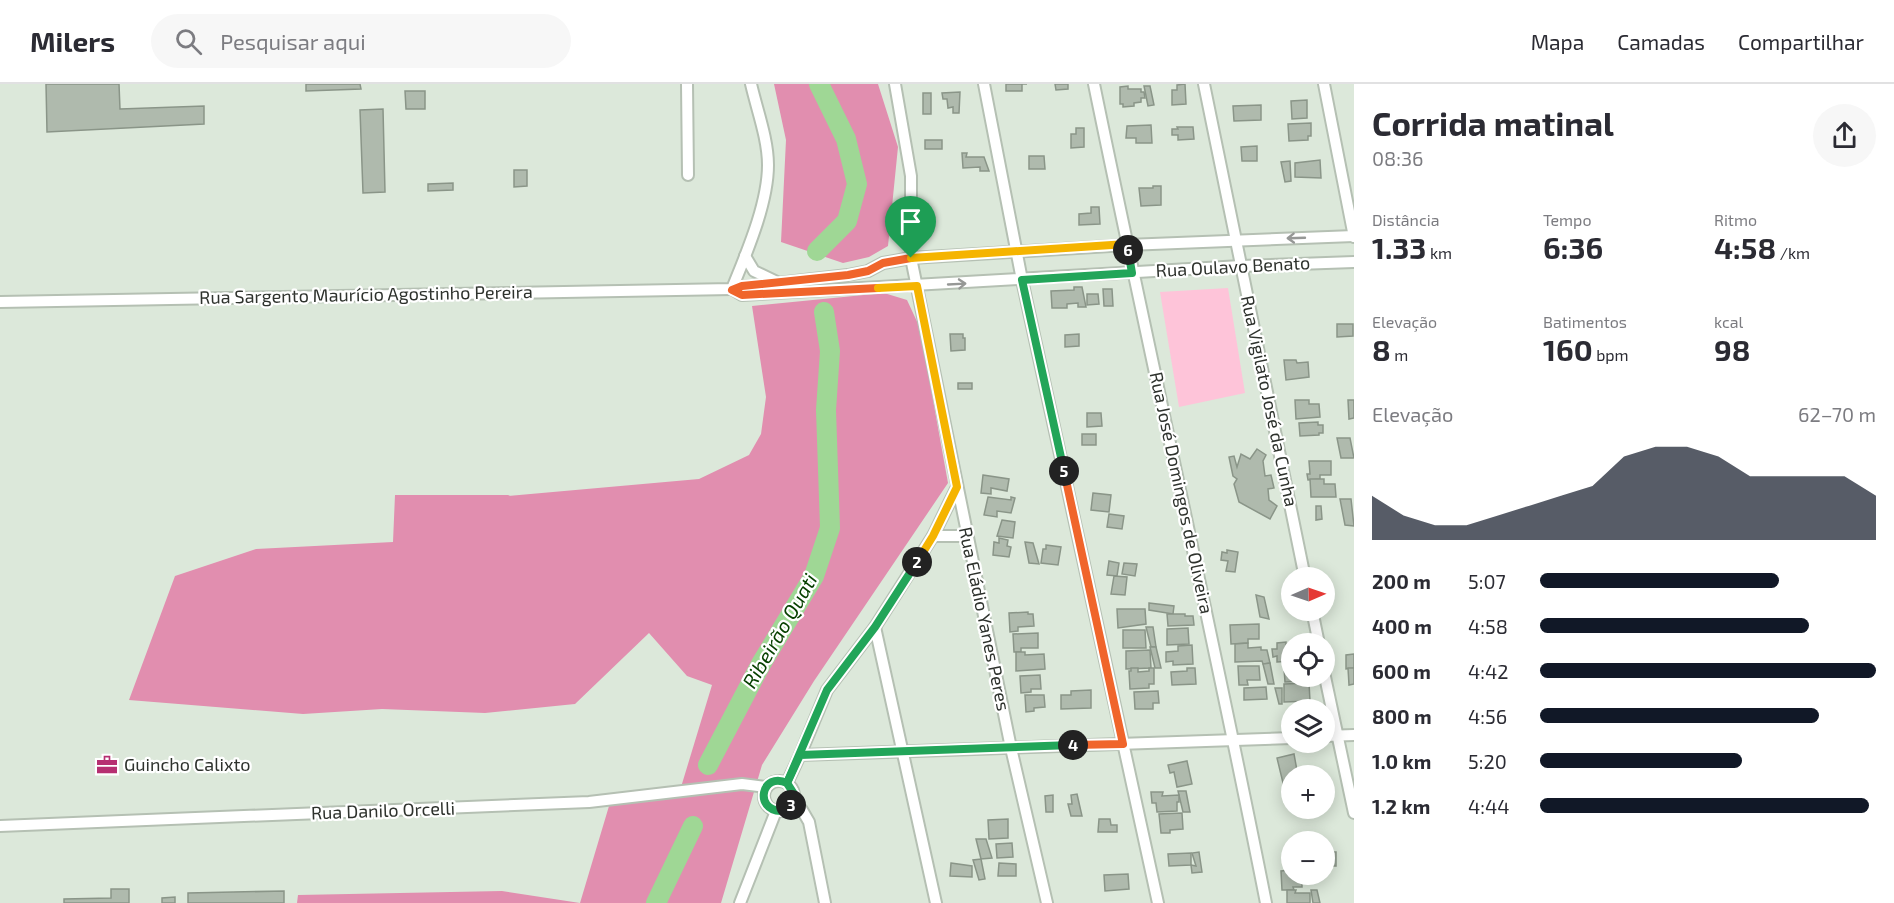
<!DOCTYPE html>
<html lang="pt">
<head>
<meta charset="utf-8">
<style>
  :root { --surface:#fff; --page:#f7f7f7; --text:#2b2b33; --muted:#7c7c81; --line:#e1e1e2; --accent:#111827 }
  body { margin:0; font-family:"Exo 2",sans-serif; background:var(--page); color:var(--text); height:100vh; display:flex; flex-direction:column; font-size:22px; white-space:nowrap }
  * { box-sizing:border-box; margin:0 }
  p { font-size:20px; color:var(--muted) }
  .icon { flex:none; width:33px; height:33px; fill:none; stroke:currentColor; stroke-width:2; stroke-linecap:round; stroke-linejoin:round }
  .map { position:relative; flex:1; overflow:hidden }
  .panel { display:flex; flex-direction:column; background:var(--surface); width:540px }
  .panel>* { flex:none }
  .needle { width:39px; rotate:88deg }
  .buttons { position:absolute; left:1281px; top:483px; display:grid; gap:12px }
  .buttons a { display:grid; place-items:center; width:54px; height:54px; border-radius:50%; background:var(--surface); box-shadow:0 3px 15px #0003; font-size:30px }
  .pin { position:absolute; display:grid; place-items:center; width:51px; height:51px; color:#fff; margin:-62px -26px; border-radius:50% 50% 50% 0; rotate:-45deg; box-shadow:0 0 6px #0007 }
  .pin .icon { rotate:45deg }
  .km { position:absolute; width:30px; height:30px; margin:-15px; border-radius:50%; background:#222; color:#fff; font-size:16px; line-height:30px; text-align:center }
  .round { display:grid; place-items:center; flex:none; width:63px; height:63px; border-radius:32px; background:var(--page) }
  .head { display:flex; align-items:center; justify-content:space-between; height:102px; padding:0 18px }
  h1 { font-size:33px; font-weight:700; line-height:45px }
  .stats { display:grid; grid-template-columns:repeat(3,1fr); gap:9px; height:102px; padding:6px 18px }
  .stats div { display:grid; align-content:center }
  .stats b { font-size:30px; font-weight:700 }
  .stats small { font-size:16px; font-weight:400 }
  .stats p { font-size:16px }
  .chart { height:168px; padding:12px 18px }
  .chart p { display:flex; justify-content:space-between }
  .chart svg { width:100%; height:108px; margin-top:6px; fill:var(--accent); opacity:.7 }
  ul { padding:0 18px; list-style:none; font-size:20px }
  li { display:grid; grid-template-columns:96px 72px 1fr; align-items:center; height:45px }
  li i { height:15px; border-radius:8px; background:var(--accent) }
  header { display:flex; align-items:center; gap:36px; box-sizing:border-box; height:84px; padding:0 30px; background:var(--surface); border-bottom:2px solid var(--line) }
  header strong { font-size:28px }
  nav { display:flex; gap:33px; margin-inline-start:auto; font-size:21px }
  .search { width:420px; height:54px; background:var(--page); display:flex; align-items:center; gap:15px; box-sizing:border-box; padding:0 21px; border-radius:33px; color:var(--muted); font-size:22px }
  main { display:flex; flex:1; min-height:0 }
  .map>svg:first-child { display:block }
  .green { fill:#fec4d9 }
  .forest { fill:#e18eaf }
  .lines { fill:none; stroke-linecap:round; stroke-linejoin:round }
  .river { stroke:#9fd795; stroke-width:20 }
  .building { fill:#afbaad; stroke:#8a9588; stroke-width:1.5 }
  .minor-casing { stroke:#b5c0b3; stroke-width:14 }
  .minor { stroke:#fff; stroke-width:10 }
  .oneway { stroke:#969896 }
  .split-1-casing { stroke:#fff; stroke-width:12 }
  .split-2-casing { stroke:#fff; stroke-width:12 }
  .split-3-casing { stroke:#fff; stroke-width:12 }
  .split-4-casing { stroke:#fff; stroke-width:12 }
  .split-5-casing { stroke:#fff; stroke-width:12 }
  .split-6-casing { stroke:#fff; stroke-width:12 }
  .split-7-casing { stroke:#fff; stroke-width:12 }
  .split-1 { stroke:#f0652b; stroke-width:8 }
  .split-2 { stroke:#f5b400; stroke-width:8 }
  .split-3 { stroke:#22a559; stroke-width:8 }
  .split-4 { stroke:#22a559; stroke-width:8 }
  .split-5 { stroke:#f0652b; stroke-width:8 }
  .split-6 { stroke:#22a559; stroke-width:8 }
  .split-7 { stroke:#f5b400; stroke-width:8 }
  .labels { text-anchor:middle; stroke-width:4.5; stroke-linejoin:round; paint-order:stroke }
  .street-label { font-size:18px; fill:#2e322d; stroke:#fff }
  .poi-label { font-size:18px; fill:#2e322d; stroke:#fff; text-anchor:start }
  .water-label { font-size:20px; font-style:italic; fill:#074100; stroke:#fff }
</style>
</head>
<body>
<header>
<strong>Milers</strong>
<div class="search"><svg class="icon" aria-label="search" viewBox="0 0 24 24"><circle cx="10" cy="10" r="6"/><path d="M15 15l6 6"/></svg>Pesquisar aqui</div>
<nav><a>Mapa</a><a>Camadas</a><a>Compartilhar</a></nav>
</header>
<main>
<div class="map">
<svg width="1354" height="819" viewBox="0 0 1354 819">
  <rect width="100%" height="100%" fill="#dce8da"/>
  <polygon class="green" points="1228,204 1245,309 1179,323 1160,208"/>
  <g class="forest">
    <polygon points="774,0 878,0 898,63 888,162 869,173 843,179 781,158 786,56"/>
    <polygon points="884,209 907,216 920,244 948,399 814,597 762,681 721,819 297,819 298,811 502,807 580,819 612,712 678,713 712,601 687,592 649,549 575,620 485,629 382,625 303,630 129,616 175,492 256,465 393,458 395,411 510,411 508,412 699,395 749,371 761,350 766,313 752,222"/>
  </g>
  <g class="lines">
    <g class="river">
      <polyline points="817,167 847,137 857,100 846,55 819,0"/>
      <polyline points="708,681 761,580 814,492 830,444 826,326 830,267 824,228"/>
      <polyline points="656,819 693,742"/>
    </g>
  </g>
  <g class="building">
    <polygon points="46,0 119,0 120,25 204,22 204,40 47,48"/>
    <polygon points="306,0 360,0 361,5 306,7"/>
    <polygon points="1006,0 1027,0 1022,0 1022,7 1006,7"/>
    <polygon points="1055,0 1068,0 1068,5 1056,6"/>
    <polygon points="1185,0 1186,20 1172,21 1172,6 1177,6 1177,1"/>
    <polygon points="1128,2 1128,5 1141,5 1141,8 1144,8 1145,14 1141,14 1141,18 1134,19 1134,22 1123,23 1123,20 1120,20 1120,3"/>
    <polygon points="1144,2 1150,2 1154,21 1148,22"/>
    <polygon points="405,7 425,7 425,25 406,25"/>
    <polygon points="960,8 959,29 953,29 953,23 948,24 947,15 943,15 942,9"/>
    <rect x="923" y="9" width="8" height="21"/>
    <polygon points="1307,16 1307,34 1292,35 1291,17"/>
    <polygon points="1261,21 1261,36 1234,37 1233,22"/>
    <polygon points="383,25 385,108 363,109 360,26"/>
    <polygon points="1311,39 1311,52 1308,52 1308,56 1289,57 1288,40"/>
    <polygon points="1151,41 1152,59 1136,59 1136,54 1126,54 1127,42"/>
    <polygon points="1177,43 1193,43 1194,55 1178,56 1178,51 1172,51 1172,45 1178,45"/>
    <polygon points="1076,44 1084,44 1084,63 1071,64 1071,50 1076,50"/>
    <rect x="925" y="56" width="17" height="9"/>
    <polygon points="1257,62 1257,77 1242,77 1241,63"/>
    <polygon points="962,69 967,69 966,73 984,73 989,87 980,87 980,83 963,84"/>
    <polygon points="1029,72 1044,72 1045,85 1029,85"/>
    <polygon points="1320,76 1321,94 1295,93 1295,79"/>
    <polygon points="1290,77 1291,97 1285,98 1281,78"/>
    <polygon points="514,86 527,86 527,102 514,103"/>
    <polygon points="453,99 453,106 428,107 428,100"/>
    <polygon points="1153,102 1161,102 1161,121 1141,122 1139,104 1153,104"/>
    <polygon points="1091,123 1099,123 1100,140 1079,141 1079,130 1091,129"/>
    <polygon points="1074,203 1082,203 1086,223 1078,223 1078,219 1067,220 1067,224 1052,224 1051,207 1074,206"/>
    <polygon points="1103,205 1112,205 1113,222 1104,222"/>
    <polygon points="1087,210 1098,210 1099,220 1087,221"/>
    <polygon points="1337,240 1353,240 1353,252 1337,253"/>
    <polygon points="950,250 963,250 963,254 965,254 965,266 951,267"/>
    <polygon points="1079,250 1079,262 1065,263 1065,251"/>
    <polygon points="1284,276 1296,276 1297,279 1308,278 1309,293 1286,296"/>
    <rect x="958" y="299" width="14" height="6"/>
    <polygon points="1295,316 1309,316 1309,320 1319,320 1320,333 1296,335"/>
    <polygon points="1348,316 1354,316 1354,334 1349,335"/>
    <polygon points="1087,329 1101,329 1102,342 1087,343"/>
    <polygon points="1318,338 1318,341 1323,341 1323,349 1319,349 1319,351 1300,352 1299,339"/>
    <rect x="1082" y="350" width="14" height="11"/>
    <polygon points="1337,354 1350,354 1354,374 1341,374"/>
    <polygon points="1257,365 1266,371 1263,377 1265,392 1271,391 1274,404 1268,405 1269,416 1277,422 1270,435 1239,418 1234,400 1237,395 1233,392 1229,373 1234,372 1237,383 1241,370 1250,375"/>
    <polygon points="1309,377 1331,377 1331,391 1320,391 1320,395 1308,396 1307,390 1310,390"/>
    <polygon points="983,391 1009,395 1007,407 991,404 991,410 981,409"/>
    <polygon points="1310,395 1324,395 1324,400 1335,400 1336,413 1311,413"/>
    <polygon points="1093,409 1111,411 1109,428 1091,426"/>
    <polygon points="988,413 1011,416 1011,413 1015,414 1011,429 997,427 997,433 984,431"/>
    <polygon points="1340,415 1351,415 1354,442 1345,441"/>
    <polygon points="1316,422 1321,422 1322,435 1316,436"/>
    <polygon points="1109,430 1124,432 1122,445 1107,443"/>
    <polygon points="1002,436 1015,438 1013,454 997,452"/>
    <polygon points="999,454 1008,456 1007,462 1011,463 1009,473 993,471 994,458 999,459"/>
    <polygon points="1025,458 1033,459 1039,480 1029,479"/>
    <polygon points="1046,461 1061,463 1058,481 1041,479 1043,465 1046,465"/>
    <polygon points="1227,466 1238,468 1235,488 1226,487 1228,477 1221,476 1222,468 1227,469"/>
    <polygon points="1109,477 1119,479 1117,492 1107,491"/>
    <polygon points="1124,479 1137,480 1135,492 1122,490"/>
    <polygon points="1114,492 1127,493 1125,511 1111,510"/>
    <polygon points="1256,511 1264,513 1269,535 1260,533"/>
    <polygon points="1149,519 1174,522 1173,530 1149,526"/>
    <polygon points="1117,525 1145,525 1146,540 1118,544"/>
    <polygon points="1028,528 1028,530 1033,530 1034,542 1018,543 1018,547 1010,548 1009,529"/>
    <polygon points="1167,530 1185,530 1185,532 1193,532 1194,541 1168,542"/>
    <polygon points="1259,540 1259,555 1248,555 1248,559 1231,560 1230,541"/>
    <polygon points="1146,543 1153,543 1156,563 1151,563"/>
    <polygon points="1188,544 1189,560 1167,561 1167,545"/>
    <polygon points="1123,546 1145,546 1146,564 1123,564"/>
    <polygon points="1038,549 1038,564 1021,564 1021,568 1014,568 1013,550"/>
    <polygon points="1286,558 1286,563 1291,563 1291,558 1301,558 1301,560 1292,560 1292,577 1277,578 1277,572 1273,573 1272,565 1277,565 1277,559"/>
    <polygon points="1248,559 1248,564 1261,563 1261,566 1267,566 1270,579 1263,580 1262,577 1235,578 1235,560"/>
    <polygon points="1192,561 1193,580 1173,581 1173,577 1166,578 1166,568 1178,567 1178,562"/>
    <polygon points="1150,563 1156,563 1161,584 1155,584"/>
    <polygon points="1150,566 1151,584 1126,585 1126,567"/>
    <polygon points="1016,568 1025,568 1025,571 1044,570 1045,585 1016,587"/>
    <polygon points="1354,570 1354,584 1346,585 1346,571"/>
    <polygon points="1270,579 1274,600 1268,600 1263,580"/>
    <polygon points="1238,582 1259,582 1260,596 1247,596 1248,601 1239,601"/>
    <polygon points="1292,583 1292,592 1306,592 1306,597 1285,598 1284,584"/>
    <polygon points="1131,584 1138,584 1138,588 1149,587 1149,584 1154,584 1154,600 1149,600 1149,604 1130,605 1129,587 1131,587"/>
    <polygon points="1187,584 1195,584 1196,600 1172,601 1171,588 1187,587"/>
    <polygon points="1348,584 1354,584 1354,600 1349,601"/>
    <polygon points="1040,591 1041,605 1031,605 1031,608 1021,609 1020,592"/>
    <polygon points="1309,599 1310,617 1284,618 1284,600"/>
    <polygon points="1266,603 1267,615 1244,616 1244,604"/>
    <polygon points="1275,604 1282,604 1282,620 1279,620"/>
    <polygon points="1091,606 1091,624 1061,625 1061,611 1071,611 1071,607"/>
    <polygon points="1158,607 1159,619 1153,619 1153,625 1135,625 1134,608"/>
    <polygon points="1025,611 1044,611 1045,623 1034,624 1034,627 1026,628"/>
    <polygon points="1294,670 1298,692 1292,692 1292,703 1284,703 1277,674"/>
    <polygon points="1187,677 1192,700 1177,703 1174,688 1170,689 1168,681"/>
    <polygon points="1178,707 1186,707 1190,728 1183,728"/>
    <polygon points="1151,708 1163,708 1162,712 1179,711 1179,718 1177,718 1177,727 1157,728 1156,719 1152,719"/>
    <polygon points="1077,710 1082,732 1071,732 1068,720 1072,720 1071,711"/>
    <polygon points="1053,711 1053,728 1046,728 1045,712"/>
    <polygon points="1182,729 1183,745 1170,746 1170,749 1161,749 1159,730"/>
    <polygon points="1008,735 1008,754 989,755 988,736"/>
    <polygon points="1099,735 1110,735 1111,741 1117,741 1117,748 1098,748"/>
    <polygon points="976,755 986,755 992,774 981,775"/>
    <polygon points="1012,759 1013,773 997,774 996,760"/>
    <polygon points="1199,768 1202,788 1192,789 1191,781 1196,782 1192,769"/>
    <rect x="1324" y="768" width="12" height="14"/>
    <polygon points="1191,769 1191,781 1169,782 1168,770"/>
    <polygon points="981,775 985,795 979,796 973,776"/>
    <polygon points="951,779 972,782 972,793 950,792"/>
    <polygon points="999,779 1016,780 1016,792 998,792"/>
    <polygon points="1292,786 1292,790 1302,790 1302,803 1293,803 1294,806 1282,806 1281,787"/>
    <polygon points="1128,790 1129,805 1105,807 1104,791"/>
    <polygon points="111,805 129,805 129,819 64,819 64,815 111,814"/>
    <polygon points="1287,806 1296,806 1295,809 1310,809 1310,819 1287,819"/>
    <polygon points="1311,806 1317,806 1320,819 1313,819"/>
    <polygon points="284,807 284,819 188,819 188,809"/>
    <polygon points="175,813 175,819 162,819 162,814"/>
  </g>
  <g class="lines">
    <defs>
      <g id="minor">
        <polyline points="687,0 688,91"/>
        <polyline points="895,0 911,92 911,174 1011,664 1047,819"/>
        <polyline points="984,0 1022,196 1158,819"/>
        <path d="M1094,0c56,273 118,545 172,819"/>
        <polyline points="1204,0 1305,494"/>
        <polyline points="1324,0 1354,153"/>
        <polyline points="745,172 754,187 777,198"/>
        <polyline points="732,205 742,211 1241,182 1354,178"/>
        <path d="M732,205c14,-35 36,-85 36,-124 0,-26 -11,-55 -17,-81"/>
        <polyline points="0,218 732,205 742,203 848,191 868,187 883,179 911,174 1127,161 1354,152"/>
        <polyline points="933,452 967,452"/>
        <polyline points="1312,526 1319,560"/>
        <polyline points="875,543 936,819"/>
        <polyline points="1324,588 1354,729"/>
        <polyline points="1324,652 1354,651"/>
        <polyline points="800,671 827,606 875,543 933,452 957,403"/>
        <circle cx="779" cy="712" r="15"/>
        <polyline points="787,699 800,671 1292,654"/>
        <polyline points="793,717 802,726 809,738 825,819"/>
        <polyline points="0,742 589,718 742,700 766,703"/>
        <polyline points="740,819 776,727"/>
      </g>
    </defs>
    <use href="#minor" class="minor-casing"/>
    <use href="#minor" class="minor"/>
  </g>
  <defs><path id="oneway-shaft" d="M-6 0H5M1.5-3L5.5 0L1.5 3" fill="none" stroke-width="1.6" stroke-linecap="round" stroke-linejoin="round" transform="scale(1.5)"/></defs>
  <g class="oneway">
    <use href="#oneway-shaft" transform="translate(1296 154) rotate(178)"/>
    <use href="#oneway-shaft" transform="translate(957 200) rotate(-3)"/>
  </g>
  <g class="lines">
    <defs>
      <polyline id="split-1" points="878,204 742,211 732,206 742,202 848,191 868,187 883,179 911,174"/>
      <polyline id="split-2" points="878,204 917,202 957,403 933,452 917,478"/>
      <path id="split-3" d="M791,721l-10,6c-28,-1 -19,-40 6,-28l40,-93 48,-63 42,-65"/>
      <polyline id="split-4" points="791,721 794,710 787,699 800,671 1073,661"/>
      <polyline id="split-5" points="1064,387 1123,660 1073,661"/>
      <polyline id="split-6" points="1064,387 1022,196 1132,189 1128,166"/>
      <polyline id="split-7" points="911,174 1127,160 1128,166"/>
    </defs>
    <use href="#split-1" class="split-1-casing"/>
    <use href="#split-2" class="split-2-casing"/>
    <use href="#split-3" class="split-3-casing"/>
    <use href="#split-4" class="split-4-casing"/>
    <use href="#split-5" class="split-5-casing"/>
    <use href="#split-6" class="split-6-casing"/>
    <use href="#split-7" class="split-7-casing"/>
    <use href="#split-1" class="split-1"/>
    <use href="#split-2" class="split-2"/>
    <use href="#split-3" class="split-3"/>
    <use href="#split-4" class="split-4"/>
    <use href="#split-5" class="split-5"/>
    <use href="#split-6" class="split-6"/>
    <use href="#split-7" class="split-7"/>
  </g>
  <defs>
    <symbol id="office-bare" viewBox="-9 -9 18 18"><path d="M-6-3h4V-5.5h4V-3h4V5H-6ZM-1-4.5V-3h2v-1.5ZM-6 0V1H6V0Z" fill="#b62f71" stroke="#fff" stroke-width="2.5" paint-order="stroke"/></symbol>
  </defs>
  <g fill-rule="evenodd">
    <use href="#office-bare" x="92" y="666" width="30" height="30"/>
  </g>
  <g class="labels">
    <g class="street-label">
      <text transform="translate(1233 183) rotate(-3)" y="6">Rua Oulavo Benato</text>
      <text transform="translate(366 211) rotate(-1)" y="6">Rua Sargento Maurício Agostinho Pereira</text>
      <text transform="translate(1269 317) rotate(78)" y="6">Rua Vigilato José da Cunha</text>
      <text transform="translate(1181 409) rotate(78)" y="6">Rua José Domingos de Oliveira</text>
      <text transform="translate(984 535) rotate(78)" y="6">Rua Eládio Yanes Peres</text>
      <text transform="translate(383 727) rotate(-2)" y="6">Rua Danilo Orcelli</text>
    </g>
    <g class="poi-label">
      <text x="124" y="687">Guincho Calixto</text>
    </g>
    <g class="water-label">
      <text transform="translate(780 547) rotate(-60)" y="7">Ribeirão Quati</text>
    </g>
  </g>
</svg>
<div class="buttons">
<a><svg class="needle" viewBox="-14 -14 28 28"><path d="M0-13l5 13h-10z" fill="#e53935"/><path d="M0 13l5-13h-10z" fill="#7c7c81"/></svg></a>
<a><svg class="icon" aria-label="locate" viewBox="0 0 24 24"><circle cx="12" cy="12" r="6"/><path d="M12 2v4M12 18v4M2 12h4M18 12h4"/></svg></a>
<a><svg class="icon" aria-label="layers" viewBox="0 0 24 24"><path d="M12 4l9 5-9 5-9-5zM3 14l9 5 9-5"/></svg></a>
<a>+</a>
<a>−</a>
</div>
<div class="pin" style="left:911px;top:174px;background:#1e9e55"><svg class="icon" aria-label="arrive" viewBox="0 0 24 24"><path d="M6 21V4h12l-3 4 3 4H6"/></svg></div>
<b class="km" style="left:917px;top:478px">2</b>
<b class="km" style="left:791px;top:721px">3</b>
<b class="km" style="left:1073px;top:661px">4</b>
<b class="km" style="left:1064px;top:387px">5</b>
<b class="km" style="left:1128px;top:166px">6</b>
</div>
<section class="panel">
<div class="head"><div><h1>Corrida matinal</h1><p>08:36</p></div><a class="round"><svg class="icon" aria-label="share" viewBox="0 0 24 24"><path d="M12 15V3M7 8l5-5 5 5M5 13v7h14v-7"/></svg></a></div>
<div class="stats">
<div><p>Distância</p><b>1.33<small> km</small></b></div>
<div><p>Tempo</p><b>6:36</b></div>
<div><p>Ritmo</p><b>4:58<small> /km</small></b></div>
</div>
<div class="stats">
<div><p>Elevação</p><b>8<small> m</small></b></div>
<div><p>Batimentos</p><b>160<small> bpm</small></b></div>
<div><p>kcal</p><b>98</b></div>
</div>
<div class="chart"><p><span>Elevação</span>62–70 m</p>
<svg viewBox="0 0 160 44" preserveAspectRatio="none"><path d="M0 44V26L10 34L20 38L30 38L40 34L50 30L60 26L70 22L80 10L90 6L100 6L110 10L120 18L130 18L140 18L150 18L160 26V44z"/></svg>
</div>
<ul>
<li><b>200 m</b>5:07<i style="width:71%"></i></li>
<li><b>400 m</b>4:58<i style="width:80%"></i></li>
<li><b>600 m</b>4:42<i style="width:100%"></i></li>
<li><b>800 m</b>4:56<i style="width:83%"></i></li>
<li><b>1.0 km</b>5:20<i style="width:60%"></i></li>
<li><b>1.2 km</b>4:44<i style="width:98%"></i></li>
</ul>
</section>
</main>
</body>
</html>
